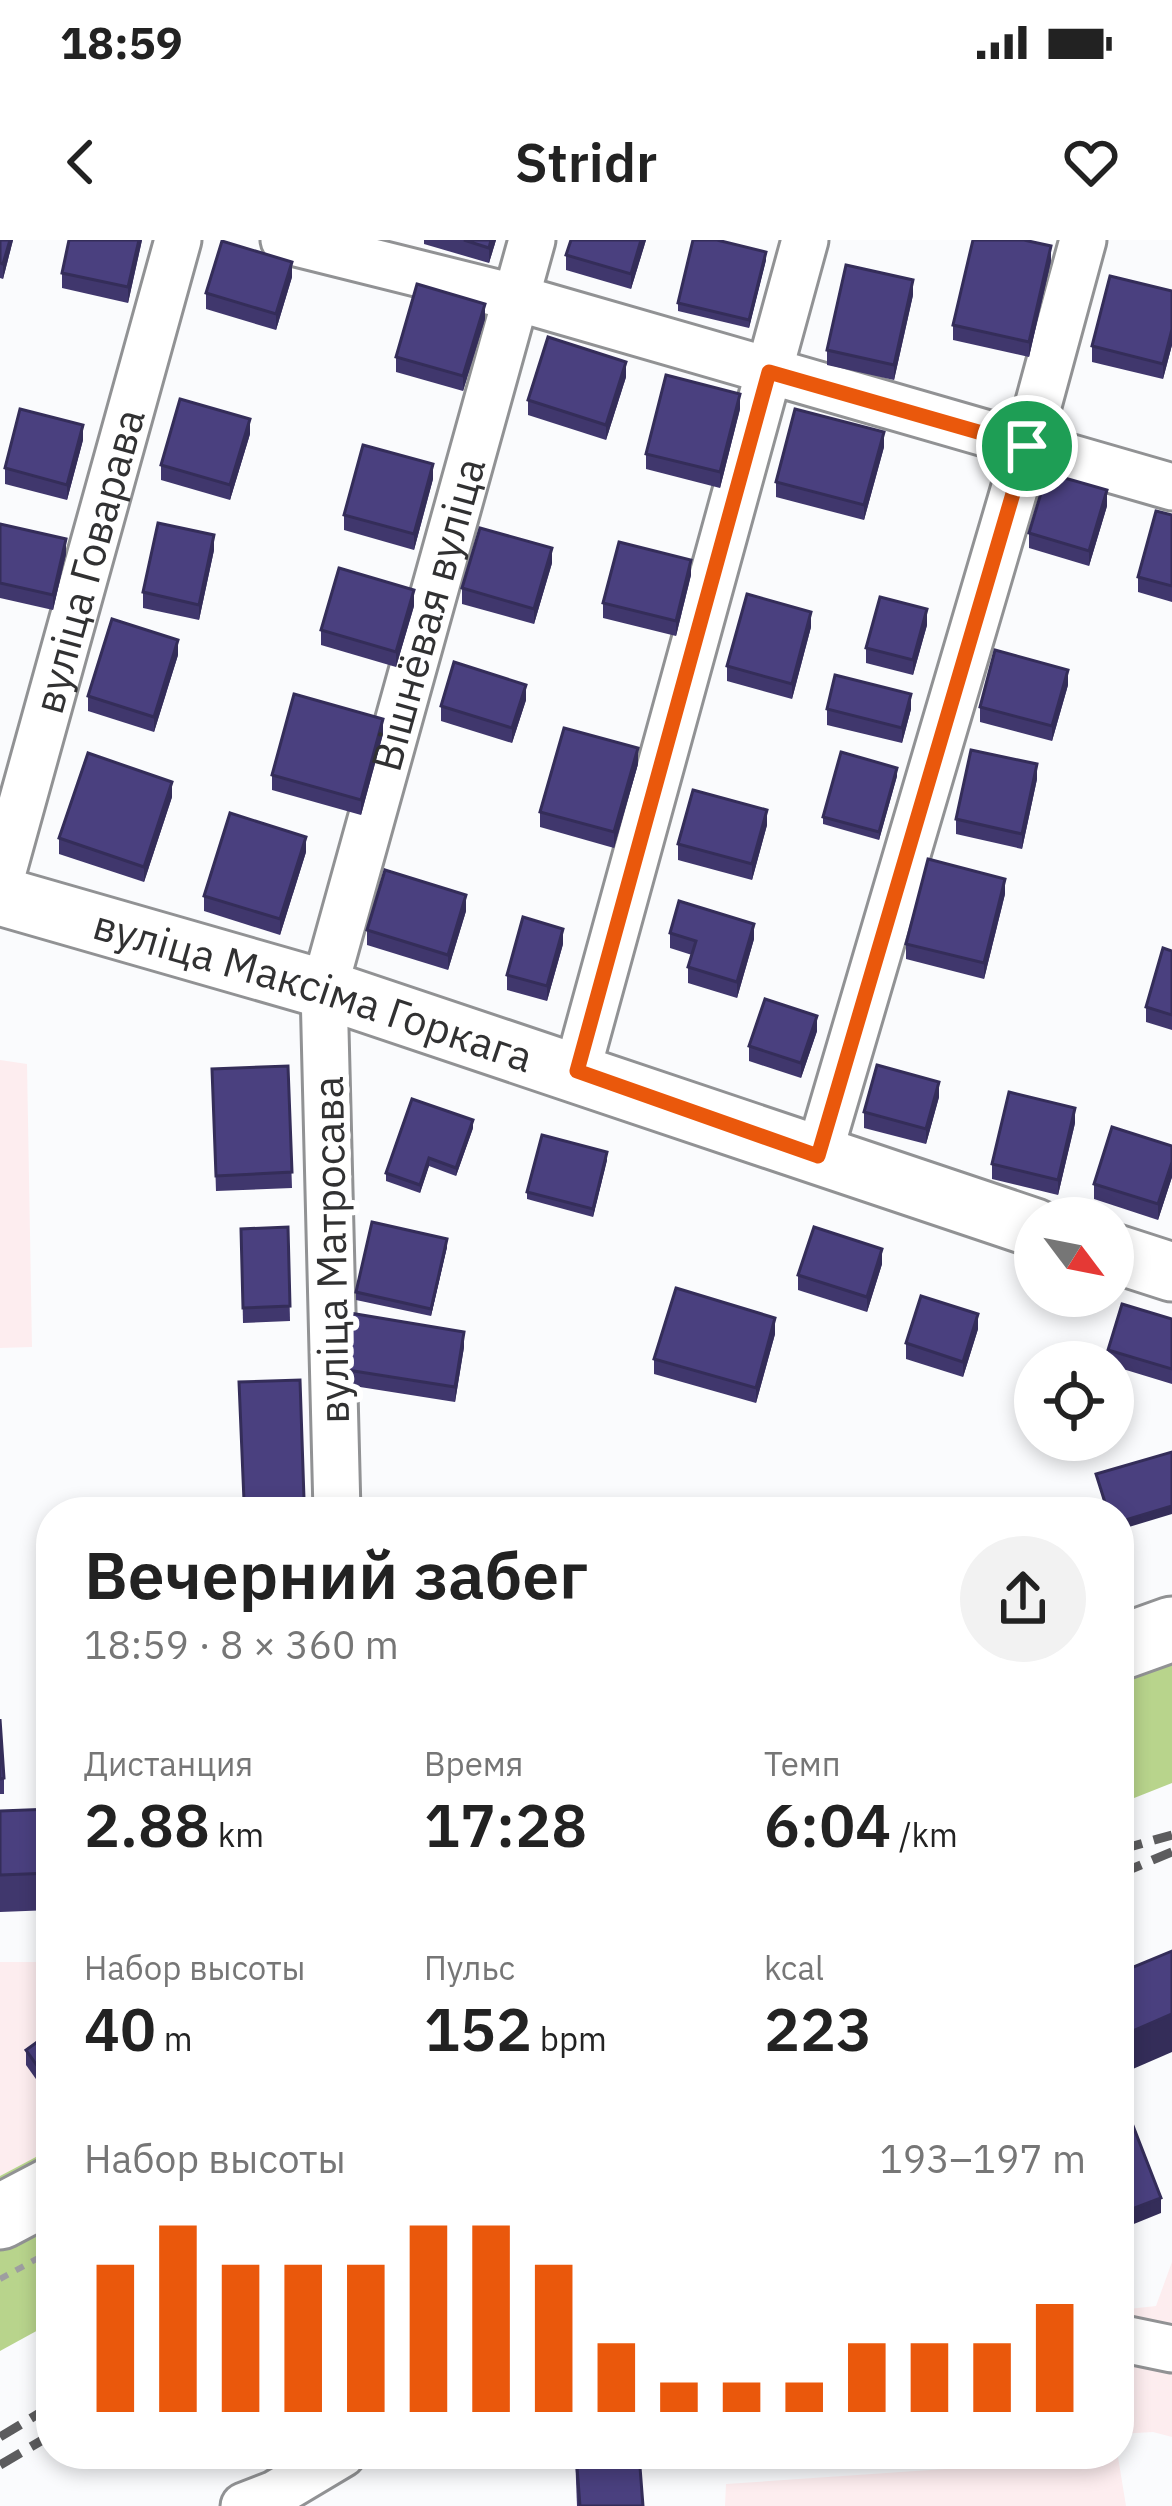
<!DOCTYPE html>
<html lang="ru">
<head>
<meta charset="utf-8">
<style>
  :root { --surface:#fff; --page:#f2f2f2; --text:#222; --muted:#767676; --accent:#ea580c }
  body { margin:0; font-family:"IBM Plex Sans",sans-serif; background:var(--page); color:var(--text); height:100vh; display:flex; flex-direction:column; font-size:45px; white-space:nowrap }
  * { box-sizing:border-box; margin:0 }
  p { font-size:39px; color:var(--muted) }
  .icon { flex:none; width:66px; height:66px; fill:none; stroke:currentColor; stroke-width:2; stroke-linecap:round; stroke-linejoin:round }
  .map { position:relative; flex:1; overflow:hidden }
  .details { position:absolute; left:36px; top:1257px; width:1098px; height:972px; display:flex; flex-direction:column; background:var(--surface); border-radius:48px; box-shadow:0 6px 18px #0003 }
  .details>* { flex:none }
  .needle { width:78px; rotate:122deg }
  .buttons { position:absolute; left:1014px; top:957px; display:grid; gap:24px }
  .buttons a { display:grid; place-items:center; width:120px; height:120px; border-radius:50%; background:var(--surface); box-shadow:0 6px 18px #0003; font-size:60px }
  .pin { position:absolute; display:grid; place-items:center; width:102px; height:102px; color:#fff; margin:-51px; border:6px solid #fff; border-radius:50%; box-shadow:0 3px 12px #0007 }
  .round { display:grid; place-items:center; flex:none; width:126px; height:126px; border-radius:63px; background:var(--page) }
  .overview { display:flex; align-items:center; justify-content:space-between; height:204px; padding:0 48px }
  h1 { font-size:66px; font-weight:600; line-height:90px }
  .stats { display:grid; grid-template-columns:repeat(3,1fr); gap:18px; height:204px; padding:12px 48px }
  .stats div { display:grid; align-content:center }
  .stats b { font-size:60px; font-weight:600 }
  .stats small { font-size:33px; font-weight:400 }
  .stats p { font-size:33px }
  .chart { height:336px; padding:24px 48px }
  .chart p { display:flex; justify-content:space-between }
  .chart svg { width:100%; height:216px; margin-top:12px; stroke:var(--accent); stroke-width:6 }
  .status { display:flex; justify-content:space-between; align-items:center; height:84px; padding:0 60px; background:var(--surface); direction:ltr }
  .status svg { height:33px; fill:currentColor }
  header { display:flex; justify-content:space-between; align-items:center; height:156px; padding:0 48px; background:var(--surface); font-size:54px; font-weight:600 }
  .map>svg:first-child { display:block }
  .industrial { fill:#fdedef }
  .green { fill:#b8d48c }
  .lines { fill:none; stroke-linecap:round; stroke-linejoin:round }
  .minor-casing { stroke:#919294; stroke-width:51 }
  .tertiary-casing { stroke:#919294; stroke-width:63 }
  .secondary-casing { stroke:#919294; stroke-width:69 }
  .path { stroke:#9e9ea0; stroke-width:6; stroke-dasharray:9 9; stroke-linecap:butt }
  .minor { stroke:#fff; stroke-width:45 }
  .tertiary { stroke:#fff; stroke-width:57 }
  .secondary { stroke:#fff; stroke-width:63 }
  .rail { stroke:#5c5c5e; stroke-width:9; stroke-dasharray:24 12; stroke-linecap:butt }
  .wall { fill:#40376d }
  .shaded-wall { fill:#342d59 }
  .building { fill:#4a407f; stroke:#342d59; stroke-width:3 }
  .route-casing { stroke:#fff; stroke-width:24 }
  .route { stroke:#ea580c; stroke-width:15 }
  .labels { text-anchor:middle; stroke-width:12; stroke-linejoin:round; paint-order:stroke }
  .street-label { font-size:42px; fill:#313132; stroke:#fff }
</style>
</head>
<body>
<div class="status"><b>18:59</b><svg viewBox="0 0 49 12"><path d="M0 12V9h3v3zM5 12V6h3v6zM10 12V3h3v9zM15 12V0h3v12zM26 1h20v11H26zM47 4h2v5h-2z"/></svg></div>
<header><svg class="icon" aria-label="back" viewBox="0 0 24 24"><path d="M15 5l-7 7 7 7"/></svg>Stridr<svg class="icon" aria-label="heart" viewBox="0 0 24 24"><path d="M12 20l-8-8c-3-5 5-10 8-4 3-6 11-1 8 4z"/></svg></header>
<div class="map">
<svg width="1172" height="2266" viewBox="0 0 1172 2266">
  <rect width="100%" height="100%" fill="#fafbfd"/>
  <g class="industrial">
    <polygon points="0,820 27,824 32,1107 0,1108"/>
    <polygon points="0,1722 51,1722 51,1909 0,1936"/>
    <polygon points="1172,2022 1172,2197 1153,2192 1119,2194 1119,2070 1156,2066"/>
    <polygon points="1118,2217 1126,2266 725,2266 726,2244"/>
  </g>
  <g class="green">
    <polygon points="1172,1364 1172,1543 1119,1564 1119,1382"/>
    <polygon points="51,1909 51,2083 0,2111 0,1936"/>
  </g>
  <g class="lines">
    <defs>
      <g id="minor">
        <polyline points="284,0 517,58 1172,247"/>
        <path id="s1" d="M0,642l178,-642"/>
        <polyline points="577,831 805,0"/>
        <polyline points="818,917 1027,206 1083,0"/>
        <path id="s2" d="M337,1272l-13,-523 208,-749"/>
        <polyline points="1119,2098 1172,2109"/>
        <polyline points="244,2266 275,2254 342,2214"/>
      </g>
      <g id="tertiary">
        <path id="s3" d="M0,656l324,93 711,239"/>
        <polyline points="1113,1013 1172,1032"/>
      </g>
      <g id="secondary">
        <polyline points="1119,1408 1172,1389"/>
        <polyline points="0,1977 51,1950"/>
      </g>
    </defs>
    <use href="#minor" class="minor-casing"/>
    <use href="#tertiary" class="tertiary-casing"/>
    <use href="#secondary" class="secondary-casing"/>
    <polyline class="path" points="0,2039 51,2011"/>
    <use href="#minor" class="minor"/>
    <use href="#tertiary" class="tertiary"/>
    <use href="#secondary" class="secondary"/>
    <g class="rail">
      <polyline points="1119,1610 1172,1595"/>
      <polyline points="1119,1634 1172,1612"/>
      <polyline points="0,2197 51,2166"/>
      <polyline points="0,2225 51,2195"/>
    </g>
  </g>
  <g class="wall">
    <polygon points="0,0 13,0 3,39 0,38"/>
    <polygon points="142,0 128,63 62,48 62,33"/>
    <polygon points="424,0 496,0 489,23 424,4"/>
    <polygon points="571,0 646,0 631,49 566,30 566,15"/>
    <polygon points="766,20 749,88 678,71 678,63"/>
    <polygon points="1051,21 1029,117 953,100 953,85"/>
    <polygon points="292,37 276,90 206,69 206,53"/>
    <polygon points="1172,51 1172,105 1163,139 1092,122 1092,106"/>
    <polygon points="913,55 894,140 827,125 827,110"/>
    <polygon points="485,79 463,151 396,132 396,117"/>
    <polygon points="626,137 606,200 528,175 528,160"/>
    <polygon points="740,169 720,248 646,229 646,214"/>
    <polygon points="250,194 230,260 161,240 161,225"/>
    <polygon points="83,200 67,260 5,244 5,228"/>
    <polygon points="884,207 864,280 776,257 776,242"/>
    <polygon points="433,239 414,310 344,290 344,275"/>
    <polygon points="1107,266 1089,326 1029,308 1029,293"/>
    <polygon points="1172,275 1172,362 1138,352 1138,337"/>
    <polygon points="0,284 66,314 53,370 0,358"/>
    <polygon points="214,310 199,380 143,368 143,352"/>
    <polygon points="552,323 534,384 462,364 462,348"/>
    <polygon points="691,335 676,396 603,378 603,363"/>
    <polygon points="414,366 396,427 321,405 321,390"/>
    <polygon points="927,385 913,435 866,423 866,408"/>
    <polygon points="811,387 792,459 727,441 727,426"/>
    <polygon points="178,415 154,492 88,471 88,456"/>
    <polygon points="1068,445 1052,501 980,482 980,467"/>
    <polygon points="526,460 512,503 441,481 441,466"/>
    <polygon points="827,469 911,469 902,503 827,485"/>
    <polygon points="383,494 361,575 272,550 272,535"/>
    <polygon points="638,524 614,608 540,587 540,572"/>
    <polygon points="897,536 879,600 823,584 823,577"/>
    <polygon points="1037,539 1022,609 956,594 956,579"/>
    <polygon points="172,557 144,642 59,614 59,598"/>
    <polygon points="767,585 752,640 678,620 678,604"/>
    <polygon points="306,612 280,695 204,671 204,656"/>
    <polygon points="1005,654 984,739 906,719 906,704"/>
    <polygon points="466,671 448,730 367,705 367,690"/>
    <polygon points="670,693 754,699 737,758 688,743 688,727 692,715 670,708"/>
    <polygon points="563,704 547,761 507,750 507,735"/>
    <polygon points="1172,711 1172,790 1146,782 1146,767"/>
    <polygon points="817,791 801,838 749,821 749,806"/>
    <polygon points="288,826 292,948 216,951 212,829"/>
    <polygon points="939,857 926,904 864,888 864,872"/>
    <polygon points="1075,883 1058,955 992,939 992,924"/>
    <polygon points="473,888 456,936 429,926 420,953 386,941 386,933"/>
    <polygon points="1172,906 1172,937 1158,980 1094,959 1094,944"/>
    <polygon points="607,920 593,977 527,959 527,952"/>
    <polygon points="288,987 290,1081 243,1083 241,989"/>
    <polygon points="447,1007 431,1076 356,1060 356,1052"/>
    <polygon points="882,1024 867,1072 798,1050 798,1035"/>
    <polygon points="1172,1079 1172,1144 1113,1126 1113,1122 1108,1122 1108,1110"/>
    <polygon points="978,1089 963,1137 906,1119 906,1103"/>
    <polygon points="775,1094 756,1163 654,1134 654,1119"/>
    <polygon points="464,1107 455,1162 341,1144 341,1129"/>
    <polygon points="300,1140 304,1266 244,1269 239,1142"/>
    <polygon points="0,1479 4,1538 4,1554 0,1554"/>
    <polygon points="51,1569 51,1670 0,1672 0,1571"/>
    <polygon points="51,1792 48,1856 26,1825 26,1810"/>
    <polygon points="575,2214 639,2214 643,2266 577,2266"/>
  </g>
  <g class="shaded-wall">
    <polygon points="10,0 13,0 3,39 3,24"/>
    <polygon points="139,0 142,0 128,63 128,47"/>
    <polygon points="491,0 496,0 489,23 489,8"/>
    <polygon points="641,0 646,0 631,49 631,34"/>
    <polygon points="1051,6 1051,21 1029,117 1029,102"/>
    <polygon points="766,12 766,20 749,88 749,80"/>
    <polygon points="292,22 292,37 276,90 276,74"/>
    <polygon points="913,40 913,55 894,140 894,125"/>
    <polygon points="485,64 485,79 463,151 463,136"/>
    <polygon points="1172,89 1172,105 1163,139 1163,124"/>
    <polygon points="626,122 626,137 606,200 606,185"/>
    <polygon points="740,154 740,169 720,248 720,232"/>
    <polygon points="250,179 250,194 230,260 230,245"/>
    <polygon points="83,185 83,200 67,260 67,245"/>
    <polygon points="884,192 884,207 864,280 864,265"/>
    <polygon points="433,224 433,239 414,310 414,294"/>
    <polygon points="1107,250 1107,266 1089,326 1089,311"/>
    <polygon points="214,295 214,310 199,380 199,365"/>
    <polygon points="66,299 66,314 53,370 53,355"/>
    <polygon points="552,308 552,323 534,384 534,369"/>
    <polygon points="691,320 691,335 676,396 676,381"/>
    <polygon points="414,350 414,366 396,427 396,412"/>
    <polygon points="927,369 927,385 913,435 913,420"/>
    <polygon points="811,372 811,387 792,459 792,444"/>
    <polygon points="178,400 178,415 154,492 154,477"/>
    <polygon points="1068,430 1068,445 1052,501 1052,486"/>
    <polygon points="526,445 526,460 512,503 512,488"/>
    <polygon points="911,454 911,469 902,503 902,488"/>
    <polygon points="383,479 383,494 361,575 361,560"/>
    <polygon points="638,508 638,524 614,608 614,592"/>
    <polygon points="1037,524 1037,539 1022,609 1022,594"/>
    <polygon points="897,528 897,536 879,600 879,592"/>
    <polygon points="172,542 172,557 144,642 144,627"/>
    <polygon points="767,570 767,585 752,640 752,624"/>
    <polygon points="306,597 306,612 280,695 280,679"/>
    <polygon points="1005,639 1005,654 984,739 984,723"/>
    <polygon points="466,655 466,671 448,730 448,715"/>
    <polygon points="754,684 754,699 737,758 737,742"/>
    <polygon points="563,689 563,704 547,761 547,746"/>
    <polygon points="817,776 817,791 801,838 801,823"/>
    <polygon points="939,842 939,857 926,904 926,889"/>
    <polygon points="1075,868 1075,883 1058,955 1058,940"/>
    <polygon points="473,880 473,888 456,936 456,928"/>
    <polygon points="607,912 607,920 593,977 593,969"/>
    <polygon points="429,918 429,926 420,953 420,945"/>
    <polygon points="1172,922 1172,937 1158,980 1158,964"/>
    <polygon points="447,999 447,1007 431,1076 431,1069"/>
    <polygon points="882,1009 882,1024 867,1072 867,1057"/>
    <polygon points="978,1074 978,1089 963,1137 963,1122"/>
    <polygon points="775,1078 775,1094 756,1163 756,1148"/>
    <polygon points="464,1092 464,1107 455,1162 455,1147"/>
    <polygon points="1172,1266 1172,1274 1119,1290 1119,1282"/>
    <polygon points="1172,1774 1172,1812 1119,1835 1119,1797"/>
    <polygon points="1161,1958 1161,1973 1119,1990 1119,1974"/>
  </g>
  <g class="building">
    <polygon points="0,0 10,0 3,24 0,23"/>
    <polygon points="69,0 139,0 128,47 62,33"/>
    <polygon points="464,0 491,0 489,8"/>
    <polygon points="571,0 641,0 631,34 566,15"/>
    <polygon points="693,0 717,0 766,12 749,80 678,63"/>
    <polygon points="973,0 1024,0 1051,6 1029,102 953,85"/>
    <polygon points="222,1 292,22 276,74 206,53"/>
    <polygon points="846,25 913,40 894,125 827,110"/>
    <polygon points="1110,36 1172,51 1172,89 1163,124 1092,106"/>
    <polygon points="417,44 485,64 463,136 396,117"/>
    <polygon points="548,97 626,122 606,185 528,160"/>
    <polygon points="666,135 740,154 720,232 646,214"/>
    <polygon points="180,159 250,179 230,245 161,225"/>
    <polygon points="20,169 83,185 67,245 5,228"/>
    <polygon points="795,169 884,192 864,265 776,242"/>
    <polygon points="363,205 433,224 414,294 344,275"/>
    <polygon points="1047,233 1107,250 1089,311 1029,293"/>
    <polygon points="1156,271 1172,275 1172,346 1138,337"/>
    <polygon points="158,283 214,295 199,365 143,352"/>
    <polygon points="0,284 66,299 53,355 0,343"/>
    <polygon points="480,288 552,308 534,369 462,348"/>
    <polygon points="619,302 691,320 676,381 603,363"/>
    <polygon points="339,328 414,350 396,412 321,390"/>
    <polygon points="747,354 811,372 792,444 727,426"/>
    <polygon points="880,357 927,369 913,420 866,408"/>
    <polygon points="112,379 178,400 154,477 88,456"/>
    <polygon points="995,410 1068,430 1052,486 980,467"/>
    <polygon points="454,422 526,445 512,488 441,466"/>
    <polygon points="835,435 911,454 902,488 827,469"/>
    <polygon points="294,454 383,479 361,560 272,535"/>
    <polygon points="564,488 638,508 614,592 540,572"/>
    <polygon points="971,510 1037,524 1022,594 956,579"/>
    <polygon points="841,512 897,528 879,592 823,577"/>
    <polygon points="88,513 172,542 144,627 59,598"/>
    <polygon points="693,550 767,570 752,624 678,604"/>
    <polygon points="230,573 306,597 280,679 204,656"/>
    <polygon points="928,619 1005,639 984,723 906,704"/>
    <polygon points="385,630 466,655 448,715 367,690"/>
    <polygon points="679,661 754,684 737,742 688,727 696,701 670,693"/>
    <polygon points="523,677 563,689 547,746 507,735"/>
    <polygon points="1163,708 1172,711 1172,775 1146,767"/>
    <polygon points="765,759 817,776 801,823 749,806"/>
    <polygon points="877,825 939,842 926,889 864,872"/>
    <polygon points="288,826 292,932 216,936 212,829"/>
    <polygon points="1009,852 1075,868 1058,940 992,924"/>
    <polygon points="412,859 473,880 456,928 429,918 420,945 386,933"/>
    <polygon points="1112,887 1172,906 1172,922 1158,964 1094,944"/>
    <polygon points="542,895 607,912 593,969 527,952"/>
    <polygon points="372,982 447,999 431,1069 356,1052"/>
    <polygon points="288,987 290,1066 243,1068 241,989"/>
    <polygon points="814,987 882,1009 867,1057 798,1035"/>
    <polygon points="676,1048 775,1078 756,1148 654,1119"/>
    <polygon points="921,1056 978,1074 963,1122 906,1103"/>
    <polygon points="1122,1064 1172,1079 1172,1129 1108,1110"/>
    <polygon points="350,1073 464,1092 455,1147 341,1129"/>
    <polygon points="300,1140 304,1259 244,1261 239,1142"/>
    <polygon points="1172,1212 1172,1266 1119,1282 1119,1272 1108,1272 1096,1234"/>
    <polygon points="0,1479 4,1538 0,1539"/>
    <polygon points="51,1569 51,1633 0,1635 0,1571"/>
    <polygon points="1172,1711 1172,1774 1119,1797 1119,1733"/>
    <polygon points="51,1792 51,1839 48,1841 26,1810"/>
    <polygon points="1130,1878 1161,1958 1119,1974 1119,1882"/>
    <polygon points="576,2214 639,2214 643,2266 580,2266"/>
  </g>
  <g class="lines">
    <defs>
      <polygon id="route" points="769,132 1027,206 818,916 577,831"/>
    </defs>
    <use href="#route" class="route-casing"/>
    <use href="#route" class="route"/>
  </g>
  <g class="labels">
    <g class="street-label">
      <text dy="15" stroke="none"><textPath href="#s1" startOffset="333">вуліца Говарава</textPath></text>
      <text dy="15" stroke="none"><textPath href="#s2" startOffset="912">Вішнёвая вуліца</textPath></text>
      <text dy="15" stroke="none"><textPath href="#s3" startOffset="327">вуліца Максіма Горкага</textPath></text>
      <text transform="translate(331 1010) rotate(-91)" y="15">вуліца Матросава</text>
    </g>
  </g>
</svg>
<div class="buttons">
<a><svg class="needle" viewBox="-14 -14 28 28"><path d="M0-13l5 13h-10z" fill="#e53935"/><path d="M0 13l5-13h-10z" fill="#767676"/></svg></a>
<a><svg class="icon" aria-label="locate" viewBox="0 0 24 24"><circle cx="12" cy="12" r="6"/><path d="M12 2v4M12 18v4M2 12h4M18 12h4"/></svg></a>
</div>
<div class="pin" style="left:1027px;top:206px;background:#1e9e55"><svg class="icon" aria-label="arrive" viewBox="0 0 24 24"><path d="M6 21V4h12l-3 4 3 4H6"/></svg></div>
<section class="details">
<div class="overview"><div><h1>Вечерний забег</h1><p>18:59 · 8 × 360 m</p></div><a class="round"><svg class="icon" aria-label="share" viewBox="0 0 24 24"><path d="M12 15V3M7 8l5-5 5 5M5 13v7h14v-7"/></svg></a></div>
<div class="stats">
<div><p>Дистанция</p><b>2.88<small> km</small></b></div>
<div><p>Время</p><b>17:28</b></div>
<div><p>Темп</p><b>6:04<small> /km</small></b></div>
</div>
<div class="stats">
<div><p>Набор высоты</p><b>40<small> m</small></b></div>
<div><p>Пульс</p><b>152<small> bpm</small></b></div>
<div><p>kcal</p><b>223</b></div>
</div>
<div class="chart"><p><span>Набор высоты</span>193–197 m</p>
<svg viewBox="0 0 160 44" preserveAspectRatio="none"><path d="M5 44V14M15 44V6M25 44V14M35 44V14M45 44V14M55 44V6M65 44V6M75 44V14M85 44V30M95 44V38M105 44V38M115 44V38M125 44V30M135 44V30M145 44V30M155 44V22"/></svg>
</div>
</section>
</div>
</body>
</html>
